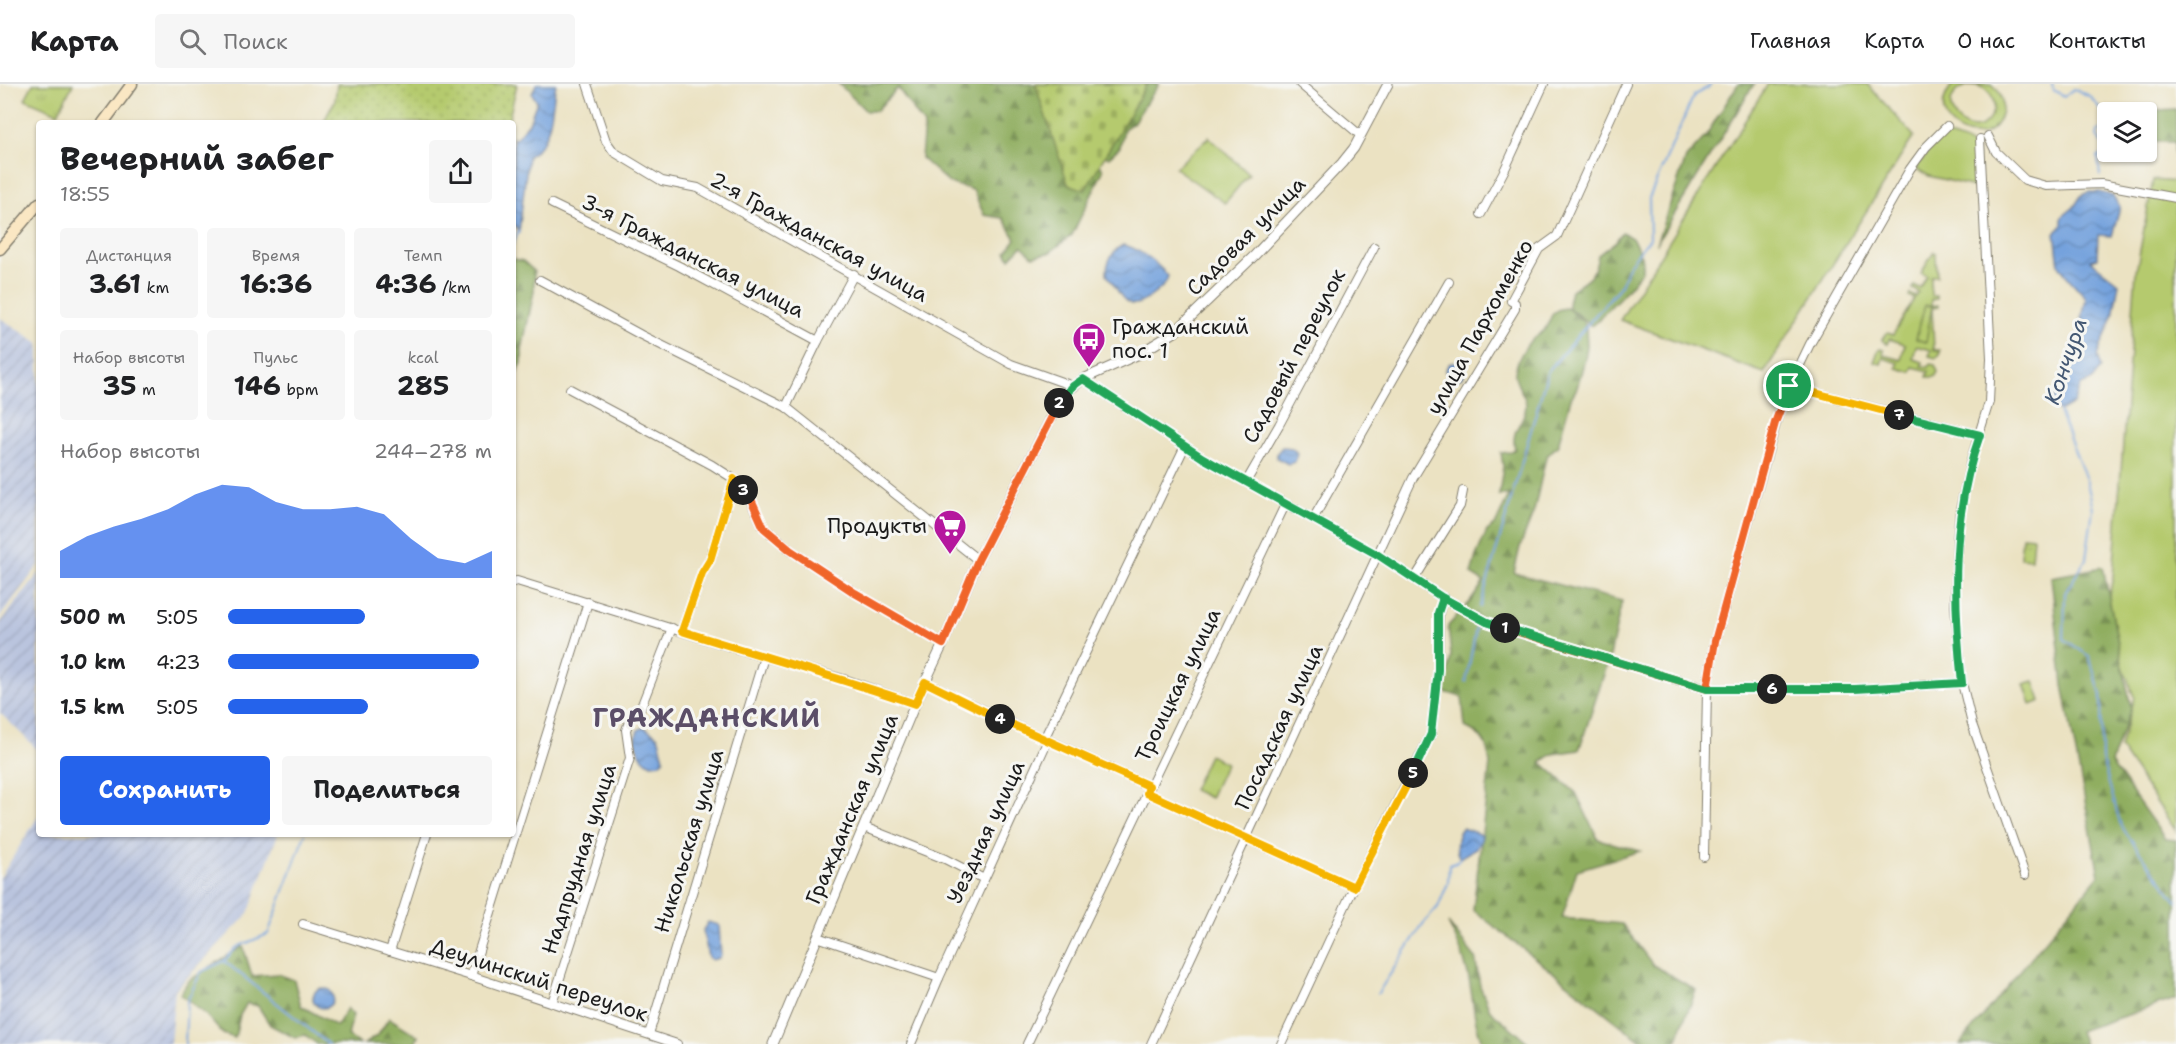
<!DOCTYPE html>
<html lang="ru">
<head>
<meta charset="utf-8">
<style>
  :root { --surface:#fff; --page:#f6f6f6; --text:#202124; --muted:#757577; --line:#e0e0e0; --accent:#2563eb }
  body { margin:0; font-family:"Shantell Sans",sans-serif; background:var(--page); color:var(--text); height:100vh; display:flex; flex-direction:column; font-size:22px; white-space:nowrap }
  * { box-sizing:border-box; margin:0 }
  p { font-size:20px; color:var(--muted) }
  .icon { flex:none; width:33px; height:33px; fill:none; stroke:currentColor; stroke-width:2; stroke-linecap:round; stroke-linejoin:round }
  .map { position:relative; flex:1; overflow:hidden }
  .side { position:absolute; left:36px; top:36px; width:480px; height:717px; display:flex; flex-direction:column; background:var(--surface); border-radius:6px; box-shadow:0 2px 4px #0004 }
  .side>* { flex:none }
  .tools { position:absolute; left:2097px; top:18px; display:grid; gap:12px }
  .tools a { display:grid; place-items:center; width:60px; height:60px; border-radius:6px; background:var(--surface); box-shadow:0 2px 4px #0004; font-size:30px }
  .pin { position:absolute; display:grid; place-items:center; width:51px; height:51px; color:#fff; margin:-26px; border:3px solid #fff; border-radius:50%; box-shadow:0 2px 6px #0007 }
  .km { position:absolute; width:30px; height:30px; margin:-15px; border-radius:50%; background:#222; color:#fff; font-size:16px; line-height:30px; text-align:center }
  .round { display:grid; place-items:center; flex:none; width:63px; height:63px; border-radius:6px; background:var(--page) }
  .headline { display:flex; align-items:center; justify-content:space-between; height:102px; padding:0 24px }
  h1 { font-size:33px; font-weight:700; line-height:45px }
  .figures { display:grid; grid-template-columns:repeat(3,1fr); gap:9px; height:102px; padding:6px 24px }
  .figures div { display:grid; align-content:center; border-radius:6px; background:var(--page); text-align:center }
  .figures b { font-size:26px; font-weight:700 }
  .figures small { font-size:16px; font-weight:400 }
  .figures p { font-size:16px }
  .chart { height:168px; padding:12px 24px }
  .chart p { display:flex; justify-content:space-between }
  .chart svg { width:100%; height:108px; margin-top:6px; fill:var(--accent); opacity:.7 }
  .action { display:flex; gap:12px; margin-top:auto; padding:12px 24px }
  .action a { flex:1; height:69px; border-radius:6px; background:var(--accent); color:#fff; font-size:24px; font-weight:700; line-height:69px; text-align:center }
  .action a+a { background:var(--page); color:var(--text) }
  ul { padding:0 24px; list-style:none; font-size:20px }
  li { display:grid; grid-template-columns:96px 72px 1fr; align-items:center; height:45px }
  li i { height:15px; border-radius:8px; background:var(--accent) }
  header { display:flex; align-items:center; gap:36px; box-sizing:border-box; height:84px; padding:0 30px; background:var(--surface); border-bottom:2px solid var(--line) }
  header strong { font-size:28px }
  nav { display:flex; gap:33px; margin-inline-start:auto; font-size:21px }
  .search { width:420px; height:54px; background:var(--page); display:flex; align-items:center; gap:15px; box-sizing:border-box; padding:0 21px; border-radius:6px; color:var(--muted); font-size:22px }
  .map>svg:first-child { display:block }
  .industrial { fill:url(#industrial-furrows) }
  .grass { fill:#b5ca6e; stroke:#687345; stroke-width:1.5; fill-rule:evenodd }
  .forest { fill:url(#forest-firs); stroke:#56653e; stroke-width:1.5 }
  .cemetery { fill:url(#cemetery-stones); stroke:#687345; stroke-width:1.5 }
  .park { fill:url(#park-tufts); stroke:#687345; stroke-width:1.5 }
  .garden { fill:url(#garden-dots); stroke:#687345; stroke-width:1.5 }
  .water { fill:url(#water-waves); stroke:#485f7c; stroke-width:1.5 }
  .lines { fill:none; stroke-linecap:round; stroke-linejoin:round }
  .stream { stroke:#74a2dd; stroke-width:2 }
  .minor-casing { stroke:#847f6f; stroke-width:10 }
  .tertiary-casing { stroke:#847f6f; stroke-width:11 }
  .secondary-casing { stroke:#847f6f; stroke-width:13 }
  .minor { stroke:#fff; stroke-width:8 }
  .tertiary { stroke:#fff; stroke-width:9 }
  .secondary { stroke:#fae7c3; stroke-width:10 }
  .split-1-casing { stroke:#fff; stroke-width:12 }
  .split-2-casing { stroke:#fff; stroke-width:12 }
  .split-3-casing { stroke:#fff; stroke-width:12 }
  .split-4-casing { stroke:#fff; stroke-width:12 }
  .split-5-casing { stroke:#fff; stroke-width:12 }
  .split-6-casing { stroke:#fff; stroke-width:12 }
  .split-7-casing { stroke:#fff; stroke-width:12 }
  .split-8-casing { stroke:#fff; stroke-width:12 }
  .split-1 { stroke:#f0652b; stroke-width:8 }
  .split-2 { stroke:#22a559; stroke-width:8 }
  .split-3 { stroke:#f0652b; stroke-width:8 }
  .split-4 { stroke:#f5b400; stroke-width:8 }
  .split-5 { stroke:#f5b400; stroke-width:8 }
  .split-6 { stroke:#22a559; stroke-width:8 }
  .split-7 { stroke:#22a559; stroke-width:8 }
  .split-8 { stroke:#f5b400; stroke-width:8 }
  .labels { text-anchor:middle; stroke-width:6; stroke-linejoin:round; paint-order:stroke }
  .street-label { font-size:21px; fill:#1c1c1c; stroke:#f6f6f2 }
  .poi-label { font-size:21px; fill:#1c1c1c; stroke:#f6f6f2; text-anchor:start }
  .water-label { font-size:22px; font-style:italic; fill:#445873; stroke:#f6f6f2 }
  .district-label { font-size:27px; font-weight:bold; letter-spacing:1.5px; fill:#5b4e68; stroke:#f6f6f2 }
</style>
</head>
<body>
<header>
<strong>Карта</strong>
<div class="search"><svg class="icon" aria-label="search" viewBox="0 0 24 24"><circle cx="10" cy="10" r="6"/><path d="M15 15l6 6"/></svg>Поиск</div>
<nav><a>Главная</a><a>Карта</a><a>О нас</a><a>Контакты</a></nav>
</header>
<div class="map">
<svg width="2176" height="960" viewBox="0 0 2176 960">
  <defs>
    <pattern id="industrial-furrows" width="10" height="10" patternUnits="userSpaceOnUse" patternTransform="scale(1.5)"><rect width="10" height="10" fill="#bac4de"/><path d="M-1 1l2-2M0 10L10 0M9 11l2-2" fill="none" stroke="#9fa8be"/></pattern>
    <pattern id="forest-firs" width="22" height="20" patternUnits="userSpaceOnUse" patternTransform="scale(1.5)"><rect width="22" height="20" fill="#90ae61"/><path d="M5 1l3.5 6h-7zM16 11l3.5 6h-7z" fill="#758d4f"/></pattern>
    <pattern id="cemetery-stones" width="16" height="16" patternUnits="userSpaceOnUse" patternTransform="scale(1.5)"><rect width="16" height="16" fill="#b5ca6e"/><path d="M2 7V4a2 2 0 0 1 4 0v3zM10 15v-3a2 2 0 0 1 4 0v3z" fill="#9bad5f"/></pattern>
    <pattern id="park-tufts" width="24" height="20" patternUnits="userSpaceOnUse" patternTransform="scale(1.5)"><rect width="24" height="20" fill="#b5ca6e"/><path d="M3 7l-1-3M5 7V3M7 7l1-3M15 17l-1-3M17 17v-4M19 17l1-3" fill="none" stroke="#9bad5f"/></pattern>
    <pattern id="garden-dots" width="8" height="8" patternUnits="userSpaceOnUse" patternTransform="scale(1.5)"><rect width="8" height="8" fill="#b5ca6e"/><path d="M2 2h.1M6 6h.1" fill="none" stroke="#9bad5f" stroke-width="1.8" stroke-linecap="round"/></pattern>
    <pattern id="water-waves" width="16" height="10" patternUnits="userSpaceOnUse" patternTransform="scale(1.5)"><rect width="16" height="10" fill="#74a2dd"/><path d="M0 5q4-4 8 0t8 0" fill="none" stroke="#5e83b2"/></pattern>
  </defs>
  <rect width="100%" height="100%" fill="#f6f6f2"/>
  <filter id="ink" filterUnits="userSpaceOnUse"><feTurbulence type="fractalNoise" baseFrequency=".0167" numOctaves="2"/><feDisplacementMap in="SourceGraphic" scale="12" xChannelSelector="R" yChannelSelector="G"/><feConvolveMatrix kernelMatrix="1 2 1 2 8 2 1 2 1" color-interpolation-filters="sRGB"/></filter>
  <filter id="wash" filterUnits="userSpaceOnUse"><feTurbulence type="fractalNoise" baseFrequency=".008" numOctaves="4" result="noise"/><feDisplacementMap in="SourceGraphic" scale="24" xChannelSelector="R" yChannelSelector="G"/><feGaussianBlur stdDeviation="1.35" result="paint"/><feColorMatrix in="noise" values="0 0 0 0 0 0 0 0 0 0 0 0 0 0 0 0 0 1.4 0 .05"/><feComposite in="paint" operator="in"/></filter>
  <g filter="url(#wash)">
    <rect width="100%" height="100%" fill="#ebe2c2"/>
    <g class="industrial">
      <polygon points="0,234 39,259 39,481 0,533"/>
      <polygon points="39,489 39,667 0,629 0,539"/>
      <polygon points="39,731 39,750 278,750 248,830 175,906 170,960 0,960 0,794"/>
    </g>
    <g class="grass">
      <polygon points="1768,0 1867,0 1914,52 1764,289 1620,236"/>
      <path d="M1953,0h39c9,8 12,19 9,30 -12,44 -83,11 -48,-30zM1969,1c17,-1 31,14 22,31 -18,35 -66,-17 -22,-31z"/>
      <path d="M1944,52c9,0 24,6 31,13l3,39 -49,-12 -11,-6 -1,-4 21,-27z"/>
      <polygon points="1209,53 1249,90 1225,119 1175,84"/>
      <polygon points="2153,96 2176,98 2176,747 2120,664 2134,613 2105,533 2113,492 2136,188"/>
      <polygon points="1934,168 1936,169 1937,192 1931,192 1931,212 1937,212 1937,215 1931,216 1931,222 1938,221 1938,223 1932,224 1934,266 1940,266 1940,270 1936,274 1929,272 1931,266 1916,262 1913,275 1923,278 1922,282 1929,283 1930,280 1935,281 1938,288 1935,293 1927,293 1929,287 1913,283 1911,288 1897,284 1898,279 1883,274 1881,280 1874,278 1878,267 1880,265 1884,266 1883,271 1901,276 1905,260 1889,255 1887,260 1882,256 1887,249 1893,251 1914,215 1909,212 1910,210 1916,213 1919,208 1913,205 1914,202 1920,204 1927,192 1921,189"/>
      <polygon points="1209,671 1226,679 1210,714 1193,706"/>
    </g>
    <g class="forest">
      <polygon points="839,0 1159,0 1133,39 1124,45 1120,63 1109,73 1101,72 1082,94 1100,80 1103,87 1072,151 1049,169 1033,172 1022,162 1010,174 1006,168 1016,155 1003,134 984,131 973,106 949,99 921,74 924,41 898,4 876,27 866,27"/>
      <polygon points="1738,0 1754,0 1656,160 1686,74 1705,53"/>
      <polygon points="2176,25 2176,69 2174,69 2175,58 2147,58 2147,31 2157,26"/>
      <path d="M1622,148l11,7 9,19v13l-18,22 -32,33 -23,-18 -1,-4 3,-14c17,-12 24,-13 27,-35l18,-14z"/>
      <polygon points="513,175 523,177 534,187 534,207 522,266 522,279 513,296"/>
      <path d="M1567,224l15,12 4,7 1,19 -2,13 -8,29 -6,10 -13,47 -12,12 -12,54 -14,36 -6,26 108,28 -12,55 -31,94 -26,4 -12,8 35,31 22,46 42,12 -63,19 -15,48 60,6 31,41 43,25 -21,54h-30l-172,-134 17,-146c-3,-20 -5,-28 -25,-37l-3,-30 -18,-5 7,-36 -3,-30 22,-24 14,-20 -13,-8 5,-18 11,-25 8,-6 14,-30h-10l4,-29 -2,-13 9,-1 5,-3c-5,-21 10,-26 11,-44 0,-11 -11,-19 -11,-31 0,-11 11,-30 19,-37 3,-2 6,-2 8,-5 11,-10 5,-23 25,-24z"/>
      <polygon points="2103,483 2131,624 2111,679 2165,755 2176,756 2176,915 2079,947 2084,960 1960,960 2099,791 2063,601 2051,493"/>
      <path d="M1448,839l27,34 5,29 10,24 40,34h-47c-11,-24 -9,-49 -16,-73 -4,-17 -11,-33 -19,-48z"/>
      <polygon points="243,862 252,892 278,890 294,896 301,922 337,942 347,924 353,931 348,952 359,960 317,960 305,951 295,954 270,941 258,922 247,919 240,931 235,954 223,950 205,930 180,910 188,897"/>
      <polygon points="389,934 418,952 415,960 364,960 378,951"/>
    </g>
    <polygon class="cemetery" points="1035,0 1147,0 1085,106 1068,100"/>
    <g class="park">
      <polygon points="33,0 73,0 58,29 25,15"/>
      <polygon points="1925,221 1932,223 1926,258 1916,255"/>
      <polygon points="2022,452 2033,453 2031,475 2020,474"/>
      <polygon points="2034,597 2041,617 2031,621 2024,600"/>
    </g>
    <polygon class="garden" points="337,0 517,0 508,39 323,39 335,16"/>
    <g class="water">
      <path d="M536,0h20c-5,24 -3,59 -28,72l-9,76 -6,-9v-85l2,1 14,-16 8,-22 -5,-7z"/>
      <path d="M2088,108h11l14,4 7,11 -8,29 -14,-1 -1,23 -7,2 29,23 -6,33 -16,40 4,12 -10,13 -10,4 -8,19 -14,8 -6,-6 2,-12 15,-27 3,-20 8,-21 5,-28c-6,-8 -25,-26 -27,-34 -2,-10 -2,-20 -4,-30l7,-10v-7l12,-10 7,-11z"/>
      <path d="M1123,161c14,2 35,19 45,31 -1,8 -8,13 -14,18 -29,24 -31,1 -47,-19 -1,-12 5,-24 16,-30z"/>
      <circle cx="1455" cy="287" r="9"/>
      <polygon points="1282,363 1292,364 1297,369 1295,378 1288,380 1277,374 1277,369"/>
      <path d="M644,643l14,9 6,22 -3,5 -10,1c-13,-7 -18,-21 -13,-34z"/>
      <path d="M1462,744l20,7c-1,14 -13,16 -22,23 -6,-7 -4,-23 2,-30z"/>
      <polygon points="708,838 719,841 721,872 719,874 712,876 708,873 703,846"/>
      <circle cx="323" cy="914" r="10"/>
    </g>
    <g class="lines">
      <g class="stream">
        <polyline points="2052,0 2053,6 2064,12 2074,5 2089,12 2098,22 2108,38"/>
        <polyline points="2108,46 2098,47 2097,53 2108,67"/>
        <polyline points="2100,92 2098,73 2108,68"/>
        <polyline points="513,160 519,147"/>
        <polyline points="2059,328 2087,398 2093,425 2086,475 2065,509 2064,555 2089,572 2101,611 2102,675 2121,742 2176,817"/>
        <polyline points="1480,523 1548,287 1621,201 1628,182 1650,154 1649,114 1694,11 1709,3 1711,0"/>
        <polyline points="1466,598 1476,544"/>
        <polyline points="224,877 328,960"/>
        <polyline points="1378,909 1423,840 1438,823 1448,799 1449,781 1456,779 1460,774"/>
        <polyline points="185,960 187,917 201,888 224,877 237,863 268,850 305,750"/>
      </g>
    </g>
  </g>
  <g filter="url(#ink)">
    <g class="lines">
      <defs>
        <g id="minor">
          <polyline points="587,0 606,57 614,68 662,97 698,104 1011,280 1073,302"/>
          <polyline points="1300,0 1360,51"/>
          <polyline points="1988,52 1996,68 2025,96 2046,102 2101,100 2176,114"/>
          <polyline points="1980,55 1991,274 1989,318 1971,376 1960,426 1957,457 1955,522 1962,599 1972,640 2025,791"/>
          <polyline points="552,120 679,182 818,257"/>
          <polyline points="1481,130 1505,85 1544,0"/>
          <polyline points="540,196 641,251 786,323 978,476"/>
          <polyline points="1083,295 1203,374 1378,471 1443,514 1439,529 1438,586 1431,650 1354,803 1281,960"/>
          <polyline points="1789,302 1980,351"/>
          <polyline points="570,305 712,381 734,395 749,413 764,444 790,466 855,509 943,560"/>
          <polyline points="786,323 818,257 854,190"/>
          <polyline points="1246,398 1279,341 1374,163"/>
          <polyline points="1313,435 1449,198"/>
          <polyline points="1415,494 1460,422 1463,407"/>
          <polyline points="513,498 517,497 764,573 847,596 915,620"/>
          <polyline points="1443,514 1487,538 1707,605 1855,605 1962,599"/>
          <polyline points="682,547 702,489 710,476 734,395"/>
          <polyline points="925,598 1044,655"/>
          <polyline points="1048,656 1149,702"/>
          <polyline points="1147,709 1354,803"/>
          <polyline points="864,743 945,775 984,795"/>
          <polyline points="1704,773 1707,605 1715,557 1782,318 1810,260 1910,85 1926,63 1947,42"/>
          <polyline points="303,840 471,892 677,960"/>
          <polyline points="817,853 939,894"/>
          <polyline points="390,867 427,750"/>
          <polyline points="471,892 588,518"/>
          <polyline points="552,919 630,674 626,646 630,635 641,623 672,544"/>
          <polyline points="649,950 764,573"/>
          <polyline points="911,960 939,894 1048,656 1044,655 1185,362"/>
          <polyline points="1027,960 1285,421"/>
          <polyline points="1151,960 1413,394 1515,225 1515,219 1511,217 1539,165 1557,152 1626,0"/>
        </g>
        <polyline id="tertiary" points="773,960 915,620 943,560 978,476 1063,311 1083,295 1137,271 1175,248 1254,172 1342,79 1354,64 1388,0"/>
        <g id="secondary">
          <polyline points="103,39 132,0"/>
          <polyline points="0,165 39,119"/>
        </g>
      </defs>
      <use href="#minor" class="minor-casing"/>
      <use href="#tertiary" class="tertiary-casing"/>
      <use href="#secondary" class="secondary-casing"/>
      <use href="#minor" class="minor"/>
      <use href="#tertiary" class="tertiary"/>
      <use href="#secondary" class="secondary"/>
    </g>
  </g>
  <g class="lines" filter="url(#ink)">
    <defs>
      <polyline id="split-1" points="1505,544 1707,605 1715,557 1775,339 1789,302"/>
      <polyline id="split-2" points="1059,319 1073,302 1083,295 1203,374 1378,471 1443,514 1487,538 1505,544"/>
      <polyline id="split-3" points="743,406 750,413 764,444 790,466 855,509 943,560 978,476 1059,319"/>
      <path id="split-4" d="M743,406l-9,-11 -24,81 -8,13 -20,58c78,25 156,46 233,73l10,-22 75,37"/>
      <polyline id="split-5" points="1000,635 1149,702 1147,709 1354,803 1413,689"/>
      <polyline id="split-6" points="1413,689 1431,650 1438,586 1438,529 1443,514 1487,538 1707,605 1772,605"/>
      <path id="split-7" d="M1772,605h83l107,-6c-9,-84 -11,-168 18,-248l-81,-20"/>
      <polyline id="split-8" points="1789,302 1899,331"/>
    </defs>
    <use href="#split-1" class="split-1-casing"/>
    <use href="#split-2" class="split-2-casing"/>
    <use href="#split-3" class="split-3-casing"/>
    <use href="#split-4" class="split-4-casing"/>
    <use href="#split-5" class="split-5-casing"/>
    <use href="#split-6" class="split-6-casing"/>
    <use href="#split-7" class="split-7-casing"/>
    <use href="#split-8" class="split-8-casing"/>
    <use href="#split-1" class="split-1"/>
    <use href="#split-2" class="split-2"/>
    <use href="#split-3" class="split-3"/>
    <use href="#split-4" class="split-4"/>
    <use href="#split-5" class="split-5"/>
    <use href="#split-6" class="split-6"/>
    <use href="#split-7" class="split-7"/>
    <use href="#split-8" class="split-8"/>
  </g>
  <defs>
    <symbol id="bus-pin" viewBox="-11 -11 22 30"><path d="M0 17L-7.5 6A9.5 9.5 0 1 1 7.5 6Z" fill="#b5179e" stroke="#f6f6f2"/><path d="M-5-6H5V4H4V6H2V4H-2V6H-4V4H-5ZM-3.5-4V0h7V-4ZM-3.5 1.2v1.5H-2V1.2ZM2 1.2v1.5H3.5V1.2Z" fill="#fff"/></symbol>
    <symbol id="supermarket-pin" viewBox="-11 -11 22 30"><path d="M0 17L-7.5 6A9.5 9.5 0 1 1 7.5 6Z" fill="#b5179e" stroke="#f6f6f2"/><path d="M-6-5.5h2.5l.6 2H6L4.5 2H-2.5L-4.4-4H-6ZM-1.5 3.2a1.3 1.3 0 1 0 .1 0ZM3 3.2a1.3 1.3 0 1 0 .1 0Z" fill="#fff"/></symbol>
  </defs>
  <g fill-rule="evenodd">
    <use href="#bus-pin" x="1070" y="236" width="38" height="52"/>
    <use href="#supermarket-pin" x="931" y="423" width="38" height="52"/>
  </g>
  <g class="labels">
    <g class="street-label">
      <text transform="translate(1246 152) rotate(-45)" y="7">Садовая улица</text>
      <text transform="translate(819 153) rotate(29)" y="7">2-я Гражданская улица</text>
      <text transform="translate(693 172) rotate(27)" y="7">3-я Гражданская улица</text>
      <text transform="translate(1480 243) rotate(-61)" y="7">улица Пархоменко</text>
      <text transform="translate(1294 272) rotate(-62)" y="7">Садовый переулок</text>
      <text transform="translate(1178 601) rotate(-64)" y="7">Троицкая улица</text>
      <text transform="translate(1279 643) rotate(-65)" y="7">Посадская улица</text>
      <text transform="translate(852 725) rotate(-67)" y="7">Гражданская улица</text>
      <text transform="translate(986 748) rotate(-65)" y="7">Уездная улица</text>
      <text transform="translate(689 757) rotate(-73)" y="7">Никольская улица</text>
      <text transform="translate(579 775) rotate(-72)" y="7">Надпрудная улица</text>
      <text transform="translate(539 896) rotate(18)" y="7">Деулинский переулок</text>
    </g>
    <g class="poi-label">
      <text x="1112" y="250">Гражданский<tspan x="1112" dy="24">пос. 1</tspan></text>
      <text x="927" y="449" text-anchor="end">Продукты</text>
    </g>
    <g class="water-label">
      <text transform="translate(2065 277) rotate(-71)" y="8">Кончура</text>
    </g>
    <g class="district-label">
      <text x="707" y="643">ГРАЖДАНСКИЙ</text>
    </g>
  </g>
</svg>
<div class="tools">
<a><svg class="icon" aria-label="layers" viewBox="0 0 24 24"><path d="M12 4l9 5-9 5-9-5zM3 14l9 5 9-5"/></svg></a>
</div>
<div class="pin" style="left:1789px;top:302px;background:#1e9e55"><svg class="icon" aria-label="arrive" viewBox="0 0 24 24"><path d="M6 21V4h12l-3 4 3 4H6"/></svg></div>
<b class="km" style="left:1505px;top:544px">1</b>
<b class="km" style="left:1059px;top:319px">2</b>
<b class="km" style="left:743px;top:406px">3</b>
<b class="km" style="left:1000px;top:635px">4</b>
<b class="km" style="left:1413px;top:689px">5</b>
<b class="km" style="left:1772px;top:605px">6</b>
<b class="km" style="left:1899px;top:331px">7</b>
<section class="side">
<div class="headline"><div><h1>Вечерний забег</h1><p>18:55</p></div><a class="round"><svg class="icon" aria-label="share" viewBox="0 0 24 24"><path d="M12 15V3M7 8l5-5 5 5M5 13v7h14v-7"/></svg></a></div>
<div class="figures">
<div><p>Дистанция</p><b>3.61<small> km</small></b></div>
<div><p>Время</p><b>16:36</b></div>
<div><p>Темп</p><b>4:36<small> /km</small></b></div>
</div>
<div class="figures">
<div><p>Набор высоты</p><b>35<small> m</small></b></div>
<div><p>Пульс</p><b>146<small> bpm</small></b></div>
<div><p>kcal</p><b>285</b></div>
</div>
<div class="chart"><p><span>Набор высоты</span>244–278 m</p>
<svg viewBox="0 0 160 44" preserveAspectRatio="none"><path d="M0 44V33L10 27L20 23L30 20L40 16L50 10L60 6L70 7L80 13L90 16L100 16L110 15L120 18L130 28L140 36L150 38L160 33V44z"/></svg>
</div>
<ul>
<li><b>500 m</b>5:05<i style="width:52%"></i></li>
<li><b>1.0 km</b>4:23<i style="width:95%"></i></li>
<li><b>1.5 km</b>5:05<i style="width:53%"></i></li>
</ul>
<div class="action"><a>Сохранить</a><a>Поделиться</a></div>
</section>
</div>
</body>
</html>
